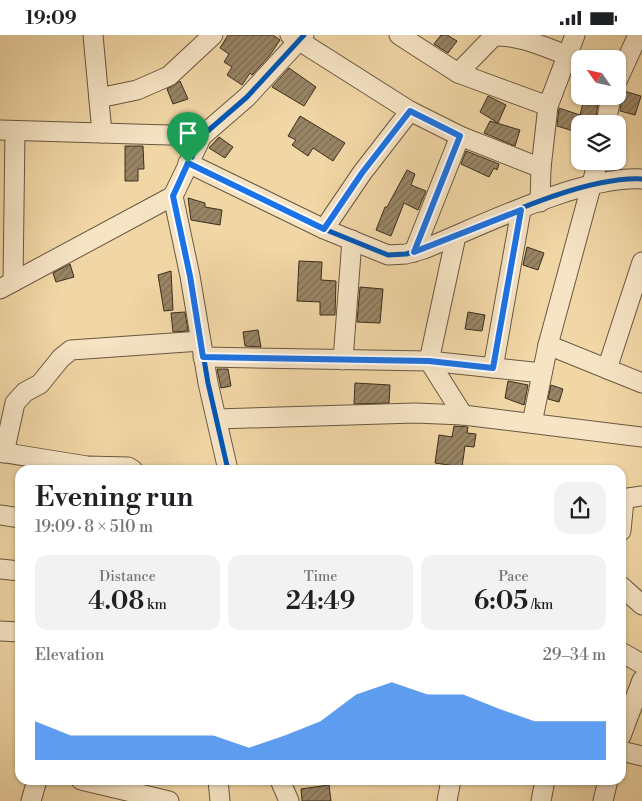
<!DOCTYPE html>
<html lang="en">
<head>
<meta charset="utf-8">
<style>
  :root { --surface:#fff; --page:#f2f2f2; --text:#202124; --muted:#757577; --accent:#1a73e8 }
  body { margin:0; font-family:"Libre Bodoni",serif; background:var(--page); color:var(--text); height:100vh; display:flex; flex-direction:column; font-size:19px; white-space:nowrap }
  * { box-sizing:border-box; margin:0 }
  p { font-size:16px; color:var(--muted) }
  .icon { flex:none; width:28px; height:28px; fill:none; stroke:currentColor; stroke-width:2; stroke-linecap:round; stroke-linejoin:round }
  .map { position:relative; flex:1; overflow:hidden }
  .side { position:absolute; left:15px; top:430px; width:611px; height:320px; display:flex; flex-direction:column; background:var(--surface); border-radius:15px; box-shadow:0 1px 4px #0004 }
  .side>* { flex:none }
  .needle { width:32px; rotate:304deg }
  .buttons { position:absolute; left:571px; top:15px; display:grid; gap:10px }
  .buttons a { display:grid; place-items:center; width:55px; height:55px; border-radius:10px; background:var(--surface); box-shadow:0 1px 4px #0004; font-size:25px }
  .pin { position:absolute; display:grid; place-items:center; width:42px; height:42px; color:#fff; margin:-51px -21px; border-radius:50% 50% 50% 0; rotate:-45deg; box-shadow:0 0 5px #0007 }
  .pin .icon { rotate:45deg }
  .round { display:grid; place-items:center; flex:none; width:52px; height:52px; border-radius:15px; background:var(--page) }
  .overview { display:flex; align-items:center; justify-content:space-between; height:85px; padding:0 20px }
  h1 { font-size:28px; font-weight:600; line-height:38px }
  .figures { display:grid; grid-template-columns:repeat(3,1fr); gap:8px; height:85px; padding:5px 20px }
  .figures div { display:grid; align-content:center; border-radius:12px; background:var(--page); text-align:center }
  .figures b { font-size:25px; font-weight:600 }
  .figures small { font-size:14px; font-weight:400 }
  .figures p { font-size:14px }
  .chart { height:140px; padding:10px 20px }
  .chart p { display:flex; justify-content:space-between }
  .chart svg { width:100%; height:90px; margin-top:5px; fill:var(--accent); opacity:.7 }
  .status { display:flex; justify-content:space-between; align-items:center; height:35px; padding:0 25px; background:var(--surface); direction:ltr }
  .status svg { height:14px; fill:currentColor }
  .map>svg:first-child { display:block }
  .building { fill:url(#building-hatch); stroke:#3a2e1e }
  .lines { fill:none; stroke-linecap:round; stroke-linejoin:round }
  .minor-casing { stroke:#685840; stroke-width:21 }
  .minor { stroke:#f6e4c5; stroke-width:19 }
  .cycleway-casing { stroke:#f6e4c5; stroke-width:8 }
  .cycleway { stroke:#0057b8; stroke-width:5 }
  .route-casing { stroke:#fff; stroke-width:10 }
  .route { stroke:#1a73e8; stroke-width:6 }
</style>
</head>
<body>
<div class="status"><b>19:09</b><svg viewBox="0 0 49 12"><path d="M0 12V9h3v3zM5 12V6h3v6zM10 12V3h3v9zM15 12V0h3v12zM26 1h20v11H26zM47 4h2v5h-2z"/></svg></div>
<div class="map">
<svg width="642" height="766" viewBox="0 0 642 766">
  <defs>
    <pattern id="building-hatch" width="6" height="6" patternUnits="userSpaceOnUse" patternTransform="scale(1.25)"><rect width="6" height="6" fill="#998565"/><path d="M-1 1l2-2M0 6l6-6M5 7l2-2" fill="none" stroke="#7e6d53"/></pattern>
  </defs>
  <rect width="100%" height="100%" fill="#f1d6a6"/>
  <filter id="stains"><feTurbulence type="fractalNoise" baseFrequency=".004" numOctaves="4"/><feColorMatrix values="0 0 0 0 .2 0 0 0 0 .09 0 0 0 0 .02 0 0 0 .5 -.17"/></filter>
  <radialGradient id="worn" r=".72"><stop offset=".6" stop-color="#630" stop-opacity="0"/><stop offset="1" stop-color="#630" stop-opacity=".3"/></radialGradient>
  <g class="building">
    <polygon points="228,0 273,0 280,5 270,20 252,40 250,38 242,50 227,40 232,32 224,27 229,19 220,13"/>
    <polygon points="441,0 447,0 457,6 448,18 434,9"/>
    <polygon points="289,33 316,52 304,71 272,52"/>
    <polygon points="180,46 188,64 173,69 167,54"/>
    <polygon points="620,55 641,61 635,80 620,76 622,62"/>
    <polygon points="488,61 506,70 498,88 480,77"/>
    <polygon points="584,64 598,67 595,89 580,89 580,98 557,91 559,73 580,80"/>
    <polygon points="300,81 345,108 333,126 313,113 308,121 292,110 296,105 288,101"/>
    <polygon points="490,86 520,95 515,111 484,98"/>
    <polygon points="219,102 233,112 225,123 209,113"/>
    <polygon points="125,111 143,111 144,134 138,134 138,146 125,146"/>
    <polygon points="466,116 499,129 497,135 494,133 489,142 461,129"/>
    <polygon points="407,135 415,139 411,150 426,156 418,175 404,168 391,201 376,195 385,172 387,172"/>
    <polygon points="188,163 205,168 205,172 222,175 220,190 191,185"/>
    <polygon points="527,212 544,218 538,235 523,230"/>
    <polygon points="299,226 322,227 321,245 336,246 335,280 320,280 320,267 297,266"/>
    <polygon points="70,229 74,242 56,247 53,238"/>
    <polygon points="171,236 173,275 164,276 158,240"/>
    <polygon points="360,252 383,254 380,288 357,287"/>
    <polygon points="185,277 188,296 173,297 171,278"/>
    <polygon points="468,277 485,280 482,296 465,294"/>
    <polygon points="258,295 261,312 245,311 243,297"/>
    <polygon points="217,334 228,334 231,351 221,353"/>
    <polygon points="508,346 528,350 524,370 505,363"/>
    <polygon points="355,348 390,350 389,368 354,369"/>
    <polygon points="551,350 563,354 559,367 548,364"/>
    <polygon points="454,391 468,392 467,398 476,399 474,412 465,411 462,432 435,428 439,400 452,402"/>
    <polygon points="329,750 331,766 302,766 301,754"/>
  </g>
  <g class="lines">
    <defs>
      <g id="minor">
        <polyline points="93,0 102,98"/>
        <polyline points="290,0 410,76 460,101 541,133"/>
        <polyline points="399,0 458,38 548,71"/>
        <path d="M458,38l36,-37c25,-1 50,11 73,19"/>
        <polyline points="618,44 638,0"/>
        <polyline points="99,63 137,55 169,41 213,0"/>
        <polyline points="606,89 611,61"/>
        <polyline points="0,95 202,101"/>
        <path d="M188,128l136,66 64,26 18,-1 18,-5c59,-24 156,-73 218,-70"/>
        <polyline points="540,167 541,133 548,71 575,0"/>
        <polyline points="324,194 362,138 410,76"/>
        <polyline points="456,201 429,326 463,380"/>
        <polyline points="414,217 460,101"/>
        <polyline points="13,247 15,96"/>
        <polyline points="0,254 173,161"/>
        <polyline points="548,310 642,348"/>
        <polyline points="203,322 429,326 542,338"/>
        <polyline points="343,325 352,205"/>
        <polyline points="493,333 521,175"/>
        <polyline points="607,334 642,227"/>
        <polyline points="217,384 415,378 463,380 642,402"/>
        <polyline points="532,388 548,310 598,126"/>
        <polyline points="0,417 87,431 128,432 133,435"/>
        <polyline points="4,418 15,368 25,357 40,349 61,323 71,315 201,306"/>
        <polyline points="228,435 208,348 190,241 173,161 202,101 247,62 304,0"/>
        <polyline points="621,464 642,461"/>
        <polyline points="0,480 20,483"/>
        <polyline points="621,496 624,465"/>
        <polyline points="0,534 20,536"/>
        <polyline points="621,551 642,570"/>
        <polyline points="0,596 20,597"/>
        <polyline points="621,617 642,629"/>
        <polyline points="621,701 642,645"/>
        <polyline points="621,716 642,721"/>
        <polyline points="81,745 169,766"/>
        <polyline points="218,745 220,766"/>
        <polyline points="280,745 289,766"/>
        <polyline points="31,766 37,745"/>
        <polyline points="447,766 451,745"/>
        <polyline points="541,766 545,745"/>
        <polyline points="603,766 608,745"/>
      </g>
    </defs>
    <use href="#minor" class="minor-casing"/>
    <use href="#minor" class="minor"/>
    <defs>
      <g id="cycleway">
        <path d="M188,128l136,66 64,26 18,-1 18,-5c59,-24 156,-73 218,-70"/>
        <polyline points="228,435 208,348 190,241 173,161 202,101 247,62 304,0"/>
      </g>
    </defs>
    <use href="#cycleway" class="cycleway-casing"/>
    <use href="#cycleway" class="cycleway"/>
  </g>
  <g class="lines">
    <defs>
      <polygon id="route" points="410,76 460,101 414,217 521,175 493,333 429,326 203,322 190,241 173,161 188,128 324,194 362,138"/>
    </defs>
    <use href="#route" class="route-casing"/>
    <use href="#route" class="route"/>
  </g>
  <rect width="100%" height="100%" filter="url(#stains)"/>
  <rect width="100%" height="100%" fill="url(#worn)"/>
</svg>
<div class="buttons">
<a><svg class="needle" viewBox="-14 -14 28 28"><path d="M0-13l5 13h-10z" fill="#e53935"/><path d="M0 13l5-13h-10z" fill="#757577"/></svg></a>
<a><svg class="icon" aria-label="layers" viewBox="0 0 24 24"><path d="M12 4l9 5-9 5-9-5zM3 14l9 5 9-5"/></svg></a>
</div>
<div class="pin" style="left:188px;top:128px;background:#1e9e55"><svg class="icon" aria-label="arrive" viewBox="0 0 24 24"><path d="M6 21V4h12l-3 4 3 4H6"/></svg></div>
<section class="side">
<div class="overview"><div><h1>Evening run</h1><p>19:09 · 8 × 510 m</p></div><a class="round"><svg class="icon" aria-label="share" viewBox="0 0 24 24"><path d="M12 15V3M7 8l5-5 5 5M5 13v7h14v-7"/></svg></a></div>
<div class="figures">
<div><p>Distance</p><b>4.08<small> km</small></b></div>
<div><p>Time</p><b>24:49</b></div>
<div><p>Pace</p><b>6:05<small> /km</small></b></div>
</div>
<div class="chart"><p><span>Elevation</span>29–34 m</p>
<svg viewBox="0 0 160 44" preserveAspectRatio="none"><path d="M0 44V25L10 32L20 32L30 32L40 32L50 32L60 38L70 32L80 25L90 12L100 6L110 12L120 12L130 19L140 25L150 25L160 25V44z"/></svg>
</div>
</section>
</div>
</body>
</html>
